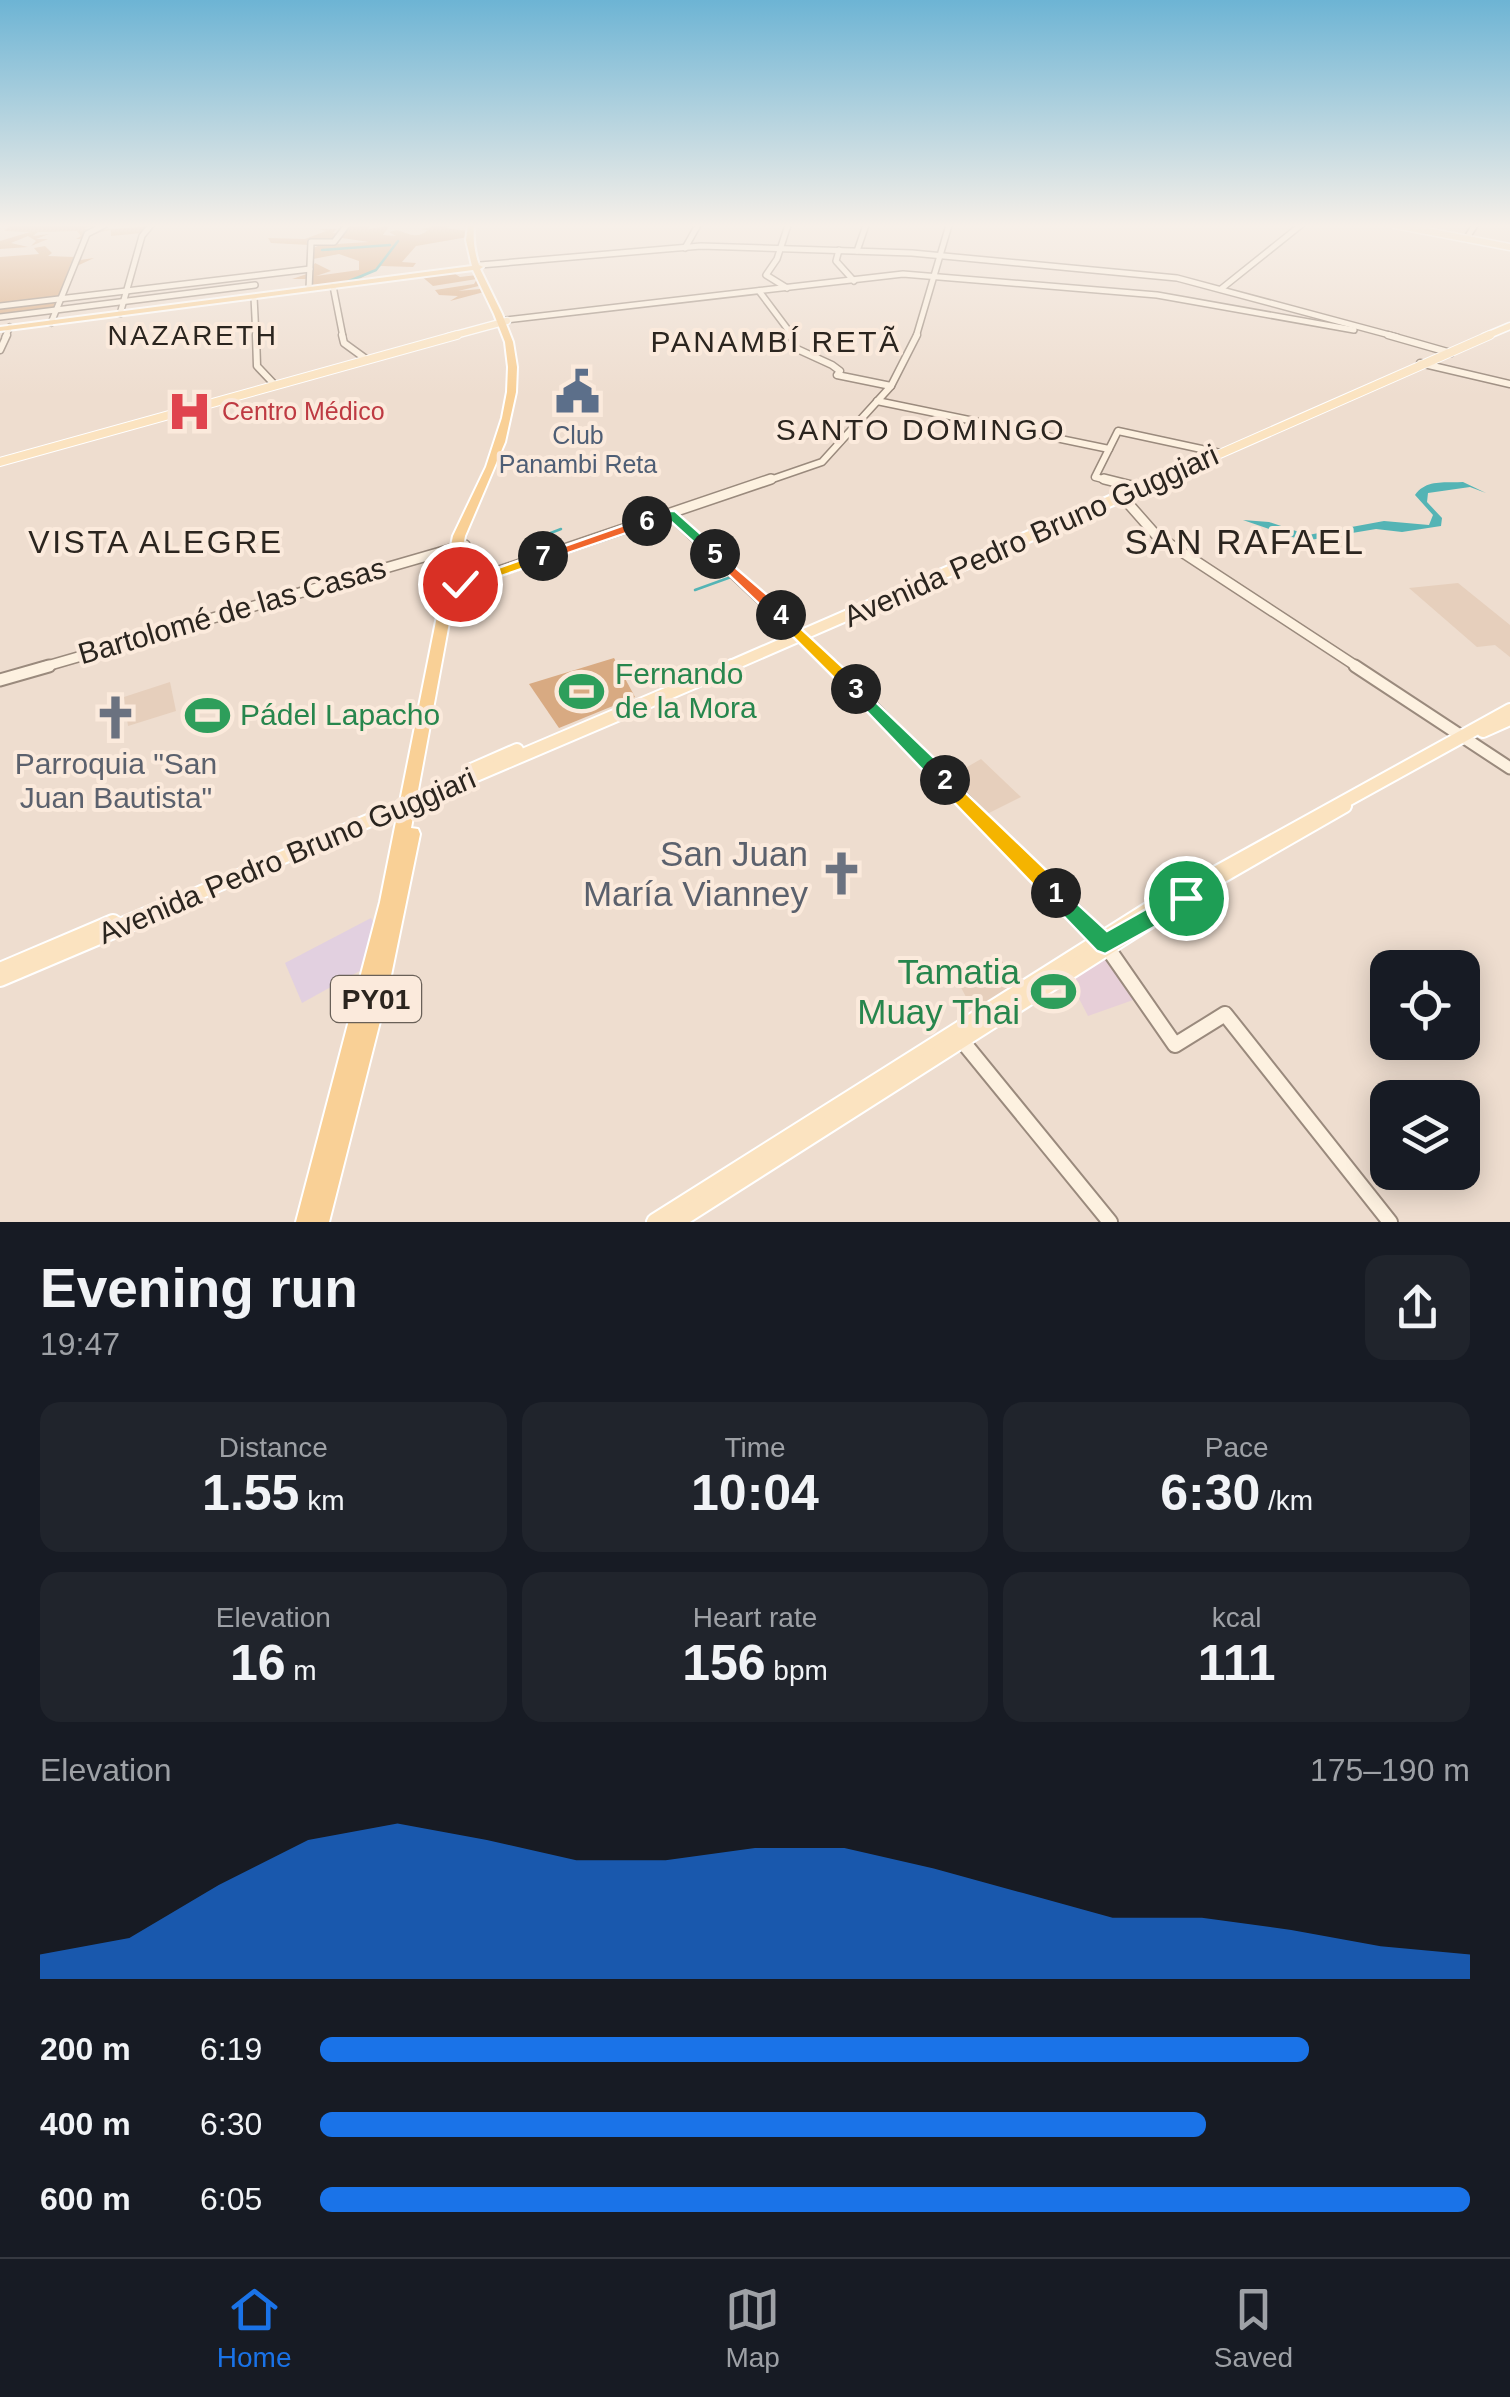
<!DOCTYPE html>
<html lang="en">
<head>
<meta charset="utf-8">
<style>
  :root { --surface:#171b24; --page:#20242c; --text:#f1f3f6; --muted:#9ea1a6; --line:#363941; --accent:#1a73e8 }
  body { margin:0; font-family:Arial,sans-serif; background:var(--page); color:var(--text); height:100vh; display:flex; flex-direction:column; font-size:38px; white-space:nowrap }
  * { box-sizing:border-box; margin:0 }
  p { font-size:32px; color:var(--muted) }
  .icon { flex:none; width:55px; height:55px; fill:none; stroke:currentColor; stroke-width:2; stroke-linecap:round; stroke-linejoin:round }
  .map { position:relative; height:1222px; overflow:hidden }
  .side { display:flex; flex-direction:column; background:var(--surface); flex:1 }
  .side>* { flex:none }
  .fabs { position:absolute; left:1370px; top:950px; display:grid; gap:20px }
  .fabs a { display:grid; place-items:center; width:110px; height:110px; border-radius:20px; background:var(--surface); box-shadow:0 5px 25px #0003; font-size:50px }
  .pin { position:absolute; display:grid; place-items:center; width:85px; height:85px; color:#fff; margin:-42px; border:5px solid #fff; border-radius:50%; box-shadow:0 2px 10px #0007 }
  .km { position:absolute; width:50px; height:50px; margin:-25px; border-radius:50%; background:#222; color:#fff; font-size:28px; line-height:50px; text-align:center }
  .round { display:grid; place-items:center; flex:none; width:105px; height:105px; border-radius:20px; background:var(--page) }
  .head { display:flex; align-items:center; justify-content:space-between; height:170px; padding:0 40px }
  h1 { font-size:55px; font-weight:800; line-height:75px }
  .metrics { display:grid; grid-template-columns:repeat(3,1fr); gap:15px; height:170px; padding:10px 40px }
  .metrics div { display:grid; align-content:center; border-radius:20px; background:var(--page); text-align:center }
  .metrics b { font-size:50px; font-weight:800 }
  .metrics small { font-size:28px; font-weight:400 }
  .metrics p { font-size:28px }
  .chart { height:280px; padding:20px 40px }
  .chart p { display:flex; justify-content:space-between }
  .chart svg { width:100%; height:180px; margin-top:10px; fill:var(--accent); opacity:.7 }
  ul { padding:0 40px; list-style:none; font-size:32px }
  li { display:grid; grid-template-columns:160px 120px 1fr; align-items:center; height:75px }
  li i { height:25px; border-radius:12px; background:var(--accent) }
  .tabs { display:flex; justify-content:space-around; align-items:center; height:140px; border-top:2px solid var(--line); background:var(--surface); font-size:28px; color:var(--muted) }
  .tabs a { display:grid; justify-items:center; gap:5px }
  .tabs .selected { color:var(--accent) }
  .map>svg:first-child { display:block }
  .commercial { fill:#e7cfd8 }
  .industrial { fill:#e2d0e0 }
  .built { fill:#e6cfbc }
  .green { fill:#d8aa82 }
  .water { fill:#54b4b5 }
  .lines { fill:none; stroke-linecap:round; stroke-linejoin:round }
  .stream { stroke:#54b4b5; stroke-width:2.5 }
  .secondary-far4-casing { stroke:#9a8a7d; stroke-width:8 }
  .secondary-far3-casing { stroke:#9a8a7d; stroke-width:9 }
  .secondary-far2-casing { stroke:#9a8a7d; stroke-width:12 }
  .secondary-far1-casing { stroke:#9a8a7d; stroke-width:15 }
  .secondary-casing { stroke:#9a8a7d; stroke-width:18 }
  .primary-far4-casing { stroke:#fff; stroke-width:9 }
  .primary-far3-casing { stroke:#fff; stroke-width:10 }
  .primary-far2-casing { stroke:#fff; stroke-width:14 }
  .primary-far1-casing { stroke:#fff; stroke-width:16 }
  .primary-casing { stroke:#fff; stroke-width:20 }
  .highway-casing { stroke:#fff; stroke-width:4 }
  .secondary-far4 { stroke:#fdf1e0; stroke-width:5 }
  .secondary-far3 { stroke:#fdf1e0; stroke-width:6 }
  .secondary-far2 { stroke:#fdf1e0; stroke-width:9 }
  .secondary-far1 { stroke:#fdf1e0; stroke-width:11 }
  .secondary { stroke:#fdf1e0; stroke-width:14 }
  .primary-far4 { stroke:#fbe3c0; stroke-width:6 }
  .primary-far3 { stroke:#fbe3c0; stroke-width:8 }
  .primary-far2 { stroke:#fbe3c0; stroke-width:10 }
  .primary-far1 { stroke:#fbe3c0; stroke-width:12 }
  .primary { stroke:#fbe3c0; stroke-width:16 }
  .highway { fill:#f9d096; fill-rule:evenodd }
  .split-1 { fill:#22a559; stroke:#fff; stroke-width:2.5 }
  .split-2 { fill:#f5b400; stroke:#fff; stroke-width:2.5 }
  .split-3 { fill:#22a559; stroke:#fff; stroke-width:2.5 }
  .split-4 { fill:#f5b400; stroke:#fff; stroke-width:2.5 }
  .split-5 { fill:#f0652b; stroke:#fff; stroke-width:2.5 }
  .split-6 { fill:#22a559; stroke:#fff; stroke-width:2.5 }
  .split-7 { fill:#f0652b; stroke:#fff; stroke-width:2.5 }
  .split-8 { fill:#f5b400; stroke:#fff; stroke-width:2.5 }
  .labels { text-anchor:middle; stroke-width:8; stroke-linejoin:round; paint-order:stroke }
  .far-health-label { font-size:25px; fill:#be3a42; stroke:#fbeadc; text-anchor:start }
  .far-service-label { font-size:25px; fill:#4e5e75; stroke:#fbeadc }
  .far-neighbourhood-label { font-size:28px; letter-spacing:2.5px; fill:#2b251f; stroke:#fbeadc }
  .shield { fill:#fbeadc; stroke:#696058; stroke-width:2.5 }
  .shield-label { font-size:28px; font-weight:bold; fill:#2b251f }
  .far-quarter-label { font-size:30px; letter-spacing:2.5px; fill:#2b251f; stroke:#fbeadc }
  .street-label { font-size:30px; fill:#2b251f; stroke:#fbeadc }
  .leisure-label { font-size:30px; fill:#27864d; stroke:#fbeadc; text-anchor:start }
  .worship-label { font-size:30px; fill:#5b616d; stroke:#fbeadc }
  .neighbourhood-label { font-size:32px; letter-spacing:2.5px; fill:#2b251f; stroke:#fbeadc }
  .quarter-label { font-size:35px; letter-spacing:2.5px; fill:#2b251f; stroke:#fbeadc }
  .near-worship-label { font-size:35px; fill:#5b616d; stroke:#fbeadc; text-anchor:end }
  .near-leisure-label { font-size:35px; fill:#27864d; stroke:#fbeadc; text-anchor:end }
</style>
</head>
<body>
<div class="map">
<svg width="1510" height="1222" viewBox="0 0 1510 1222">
  <rect width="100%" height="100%" fill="#eeddcf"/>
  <polygon class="commercial" points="1103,953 1136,999 1088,1016 1068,977"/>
  <polygon class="industrial" points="371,918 376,927 365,968 302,1003 285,963"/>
  <g class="built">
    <polygon points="1458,583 1510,625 1510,657 1495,645 1477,647 1409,588"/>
    <polygon points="170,682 176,711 128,726 124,697"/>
    <polygon points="981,759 1021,797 987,814 948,778"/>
    <polygon points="996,954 1019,981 974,1012 957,980"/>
  </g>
  <g class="green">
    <path d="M6,225l84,1 -6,3c25,2 42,-2 64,-2l-6,6 -31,3v-6c-14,1 -23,10 -35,9l5,-3 -4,-5 -39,1 -5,4 16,-2 -13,5h12l-17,7 5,-5 -8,-5 -17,7 17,4 -28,2v-8l30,-9 -26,-1 5,-4z"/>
    <path d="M427,225h25l-6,3 22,3v6l-52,9 -14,16 14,1 -3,4 -32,-1 -28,17 99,-11 8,5 17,-2 6,10 -25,6 22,-2 4,3 -34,9 8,-5 -19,-1 -4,-5 39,-6 3,-5 -44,7 -13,-11 -108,14v-10h-20l15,-5 8,-11 16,8 -15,5 43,-6v-9l-20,-7 -26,5v-7l-7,-1 14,-6 49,-3 -27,-4 -32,7 -39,-2 -3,-5 37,1 21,-8 -7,-2h18l-4,4 7,1 8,-7 22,-1 -2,3 21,-3 -6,9 13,1 -7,-4 8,-2c10,3 20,10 31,0l-8,-1 14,-2z"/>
    <polygon points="45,246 52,253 48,256 74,257 73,261 94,258 79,265 71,263 55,308 0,317 0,309 7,306 0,306 0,257 39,254 34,248"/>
    <polygon points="614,658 635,697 559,728 529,684"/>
  </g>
  <path class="water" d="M1463,482l23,11 -16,-6 -42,6 -1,9 15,16 -1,8 -39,6 -26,-3 -72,12 -61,-21 26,2 39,13 76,-14 45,4 4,-10 -18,-20c11,-16 30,-12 48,-13z"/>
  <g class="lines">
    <g class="stream">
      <polyline points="322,250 390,245"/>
      <polyline points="342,284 376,270 398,241"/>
      <polyline points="548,534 561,529"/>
      <polyline points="695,590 731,577"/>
    </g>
    <defs>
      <g id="secondary-far4">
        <polyline points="1466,239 1475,225"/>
        <polyline points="685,248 698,225"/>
        <polyline points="839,250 836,261 854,281"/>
        <polyline points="857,251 866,225"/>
        <polyline points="480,265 701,246 912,253 1177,278 1397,337"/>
        <polyline points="333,286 343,337"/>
        <polyline points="787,288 766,275 777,259 788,225"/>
        <polyline points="309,289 311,242 334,242 347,225"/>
        <polyline points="1221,289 1301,225"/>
        <polyline points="759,291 792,335 779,337"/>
        <polyline points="254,297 256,337"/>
        <polyline points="0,306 310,269"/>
        <polyline points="120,314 142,236 151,225"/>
        <polyline points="0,317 255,285"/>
        <polyline points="506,320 903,274 1157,295 1354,330"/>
        <polyline points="51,323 87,234 104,225"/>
        <polyline points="5,337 10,327"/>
        <polyline points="916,337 949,225"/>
      </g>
      <g id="secondary-far3">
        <polyline points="256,335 257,366 274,384"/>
        <polyline points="342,335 344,343 366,359"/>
        <polyline points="1388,335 1451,353"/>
        <polyline points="773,338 832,365 840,371 837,375 891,386"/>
        <polyline points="776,338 792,335"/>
        <polyline points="0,350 7,335"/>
        <polyline points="1420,363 1510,384"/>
        <polyline points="877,401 1109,449"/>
        <polyline points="764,482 822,462 891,386 917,335"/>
        <polyline points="1114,482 1095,477 1118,431 1220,453"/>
      </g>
      <g id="secondary-far2">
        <polyline points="1104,479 1140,488"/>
        <polyline points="1119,493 1156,535 1359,668"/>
        <polyline points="670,514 834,668"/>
        <polyline points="452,587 771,479"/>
        <polyline points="40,668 465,545"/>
      </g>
      <g id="secondary-far1">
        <polyline points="832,666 1073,910"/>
        <polyline points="1355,666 1510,768"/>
        <polyline points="0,680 49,666"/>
      </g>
      <g id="secondary">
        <polyline points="1071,908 1100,937 1175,1045 1225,1014 1390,1222"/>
        <polyline points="959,1037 1110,1222"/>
      </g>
      <g id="primary-far4">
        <polyline points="1395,225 1510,247"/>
        <polyline points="448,337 507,321"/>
        <polyline points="1484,337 1510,326"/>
      </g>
      <g id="primary-far3">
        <polyline points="0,462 457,335"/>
        <polyline points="1156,482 1490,335"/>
      </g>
      <polyline id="primary-far2" points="726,668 1161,479"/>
      <g id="primary-far1">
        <polyline points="1483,731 1510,719"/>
        <polyline points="469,771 517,750"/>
        <polyline points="159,910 732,666"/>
        <polyline points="1148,910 1510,710"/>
        <polyline points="1164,910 1345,806"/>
      </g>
      <g id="primary">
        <polyline points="0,971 113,923"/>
        <polyline points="0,978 165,908"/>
        <polyline points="655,1222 1153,908"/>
        <polyline points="675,1222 1168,908"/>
      </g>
      <path id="highway" d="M468,225h6c-1,15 0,26 5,40l4,2 -3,2 22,45 11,28 4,25 -1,25 -11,50 -40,94 -54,292 7,1 2,5 -32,156 -59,232h-33l84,-320 73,-366 33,-69 16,-49 5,-26 1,-25 -3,-25 -11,-28 -21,-44 -473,61v-4l472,-61 -6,-26z"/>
    </defs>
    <use href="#secondary-far4" class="secondary-far4-casing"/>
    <use href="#secondary-far3" class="secondary-far3-casing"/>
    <use href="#secondary-far2" class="secondary-far2-casing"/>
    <use href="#secondary-far1" class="secondary-far1-casing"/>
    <use href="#secondary" class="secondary-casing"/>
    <use href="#primary-far4" class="primary-far4-casing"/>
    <use href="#primary-far3" class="primary-far3-casing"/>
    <use href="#primary-far2" class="primary-far2-casing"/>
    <use href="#primary-far1" class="primary-far1-casing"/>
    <use href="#primary" class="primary-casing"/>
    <use href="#highway" class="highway-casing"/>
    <use href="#secondary-far4" class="secondary-far4"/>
    <use href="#secondary-far3" class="secondary-far3"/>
    <use href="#secondary-far2" class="secondary-far2"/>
    <use href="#secondary-far1" class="secondary-far1"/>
    <use href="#secondary" class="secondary"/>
    <use href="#primary-far4" class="primary-far4"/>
    <use href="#primary-far3" class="primary-far3"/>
    <use href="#primary-far2" class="primary-far2"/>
    <use href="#primary-far1" class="primary-far1"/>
    <use href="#primary" class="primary"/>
    <use href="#highway" class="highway"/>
  </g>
  <linearGradient id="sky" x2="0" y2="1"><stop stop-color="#6db4d4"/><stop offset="0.57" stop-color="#f7f0e9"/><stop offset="1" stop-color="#f7f0e9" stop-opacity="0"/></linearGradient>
  <rect width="1510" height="396" fill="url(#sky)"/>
  <polygon class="split-1" points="1056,884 1107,931 1178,891 1194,891 1197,898 1194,905 1105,954 1097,951 1048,900 1048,887"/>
  <polygon class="split-2" points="945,773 1064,887 1064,900 1048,900 938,786 938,775"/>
  <polygon class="split-3" points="856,683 952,775 952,786 938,786 850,694 847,689"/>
  <polygon class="split-4" points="781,610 862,685 862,694 850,694 775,619 775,612"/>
  <polygon class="split-5" points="715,550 787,612 787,619 775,619 710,557 707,554"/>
  <polygon class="split-6" points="665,511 675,511 720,551 720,557 710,557 668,519 647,526 640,521"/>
  <polygon class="split-7" points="647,517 653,524 548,560 536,556"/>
  <polygon class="split-8" points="543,552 551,556 548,560 466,588 453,584"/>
  <defs>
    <symbol id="civic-bare" viewBox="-9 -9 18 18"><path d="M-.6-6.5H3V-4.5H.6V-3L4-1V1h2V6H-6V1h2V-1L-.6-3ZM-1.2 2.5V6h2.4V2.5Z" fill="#5c6f8a" stroke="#fbeadc" stroke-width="2.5" paint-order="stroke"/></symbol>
    <symbol id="hospital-bare" viewBox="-9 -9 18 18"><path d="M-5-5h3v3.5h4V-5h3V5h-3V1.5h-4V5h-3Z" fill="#e0444e" stroke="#fbeadc" stroke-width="2.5" paint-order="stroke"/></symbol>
    <symbol id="stadium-bare" viewBox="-9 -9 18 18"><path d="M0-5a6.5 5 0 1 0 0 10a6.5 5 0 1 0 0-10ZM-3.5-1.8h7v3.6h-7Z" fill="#2e9e5b" stroke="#fbeadc" stroke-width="2.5" paint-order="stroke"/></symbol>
    <symbol id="church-bare" viewBox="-9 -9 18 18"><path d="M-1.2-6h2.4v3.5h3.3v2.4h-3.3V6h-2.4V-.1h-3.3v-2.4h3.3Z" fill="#6b7280" stroke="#fbeadc" stroke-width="2.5" paint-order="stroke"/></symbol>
  </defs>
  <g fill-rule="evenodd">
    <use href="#civic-bare" x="546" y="360" width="63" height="63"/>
    <use href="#hospital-bare" x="158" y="380" width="63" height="63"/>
    <use href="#stadium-bare" x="550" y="660" width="63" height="63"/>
    <use href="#stadium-bare" x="176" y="684" width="63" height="63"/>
    <use href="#church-bare" x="84" y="686" width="63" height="63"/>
    <use href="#church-bare" x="810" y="842" width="63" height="63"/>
    <use href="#stadium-bare" x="1022" y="960" width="63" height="63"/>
  </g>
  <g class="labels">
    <g class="far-health-label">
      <text x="222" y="420">Centro Médico</text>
    </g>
    <g class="far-service-label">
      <text x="578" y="444">Club<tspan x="578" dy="29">Panambi Reta</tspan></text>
    </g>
    <g class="far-neighbourhood-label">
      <text x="193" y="345">NAZARETH</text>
    </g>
    <rect class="shield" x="331" y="976" width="90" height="46" rx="8"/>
    <g class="shield-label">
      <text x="376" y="1009">PY01</text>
    </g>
    <g class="far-quarter-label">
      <text x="776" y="352">PANAMBÍ RETÃ</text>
      <text x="921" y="440">SANTO DOMINGO</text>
    </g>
    <g class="street-label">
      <text transform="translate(1031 536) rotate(-24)" y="10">Avenida Pedro Bruno Guggiari</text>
      <text transform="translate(232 611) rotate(-16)" y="10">Bartolomé de las Casas</text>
      <text transform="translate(287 856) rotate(-23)" y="10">Avenida Pedro Bruno Guggiari</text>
    </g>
    <g class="leisure-label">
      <text x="615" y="684">Fernando<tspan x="615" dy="34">de la Mora</tspan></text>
      <text x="240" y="725">Pádel Lapacho</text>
    </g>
    <g class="worship-label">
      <text x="116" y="774">Parroquia "San<tspan x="116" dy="34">Juan Bautista"</tspan></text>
    </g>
    <g class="neighbourhood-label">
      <text x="156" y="553">VISTA ALEGRE</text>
    </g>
    <g class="quarter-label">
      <text x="1245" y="554">SAN RAFAEL</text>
    </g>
    <g class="near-worship-label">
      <text x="808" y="866">San Juan<tspan x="808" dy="40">María Vianney</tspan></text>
    </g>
    <g class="near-leisure-label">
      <text x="1020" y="984">Tamatia<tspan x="1020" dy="40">Muay Thai</tspan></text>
    </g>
  </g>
</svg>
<div class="fabs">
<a><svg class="icon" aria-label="locate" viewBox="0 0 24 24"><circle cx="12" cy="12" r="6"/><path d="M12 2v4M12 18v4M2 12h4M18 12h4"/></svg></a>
<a><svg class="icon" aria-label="layers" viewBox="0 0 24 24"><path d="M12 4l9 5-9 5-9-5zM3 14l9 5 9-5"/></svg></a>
</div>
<div class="pin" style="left:1186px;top:898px;background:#1e9e55"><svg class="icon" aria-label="arrive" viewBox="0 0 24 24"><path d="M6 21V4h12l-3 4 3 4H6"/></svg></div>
<div class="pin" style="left:460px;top:584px;background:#d93025"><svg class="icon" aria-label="check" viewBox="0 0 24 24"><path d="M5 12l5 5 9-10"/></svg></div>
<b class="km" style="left:1056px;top:893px">1</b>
<b class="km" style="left:945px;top:780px">2</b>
<b class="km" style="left:856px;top:689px">3</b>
<b class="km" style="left:781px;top:615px">4</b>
<b class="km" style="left:715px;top:554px">5</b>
<b class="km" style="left:647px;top:521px">6</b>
<b class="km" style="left:543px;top:556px">7</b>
</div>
<section class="side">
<div class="head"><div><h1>Evening run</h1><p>19:47</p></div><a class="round"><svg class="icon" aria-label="share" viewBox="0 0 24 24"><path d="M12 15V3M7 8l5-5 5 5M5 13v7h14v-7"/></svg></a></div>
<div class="metrics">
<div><p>Distance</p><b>1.55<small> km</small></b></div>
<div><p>Time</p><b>10:04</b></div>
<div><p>Pace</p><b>6:30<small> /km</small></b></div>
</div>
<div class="metrics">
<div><p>Elevation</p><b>16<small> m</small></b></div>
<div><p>Heart rate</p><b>156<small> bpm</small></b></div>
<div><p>kcal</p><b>111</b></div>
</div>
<div class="chart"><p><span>Elevation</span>175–190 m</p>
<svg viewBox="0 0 160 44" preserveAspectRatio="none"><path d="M0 44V38L10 34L20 21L30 10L40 6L50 10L60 15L70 15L80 12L90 12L100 17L110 23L120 29L130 29L140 32L150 36L160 38V44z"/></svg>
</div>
<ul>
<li><b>200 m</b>6:19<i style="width:86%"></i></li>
<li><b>400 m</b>6:30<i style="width:77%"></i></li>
<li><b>600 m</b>6:05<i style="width:100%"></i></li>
</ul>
</section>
<nav class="tabs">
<a class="selected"><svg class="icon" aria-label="home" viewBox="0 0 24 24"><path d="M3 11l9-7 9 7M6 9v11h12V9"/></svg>Home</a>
<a><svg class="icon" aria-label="map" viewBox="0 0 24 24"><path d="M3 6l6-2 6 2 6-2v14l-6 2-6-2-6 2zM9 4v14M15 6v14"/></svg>Map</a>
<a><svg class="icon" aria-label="saved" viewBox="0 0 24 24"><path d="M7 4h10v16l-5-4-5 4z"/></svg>Saved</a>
</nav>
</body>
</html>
